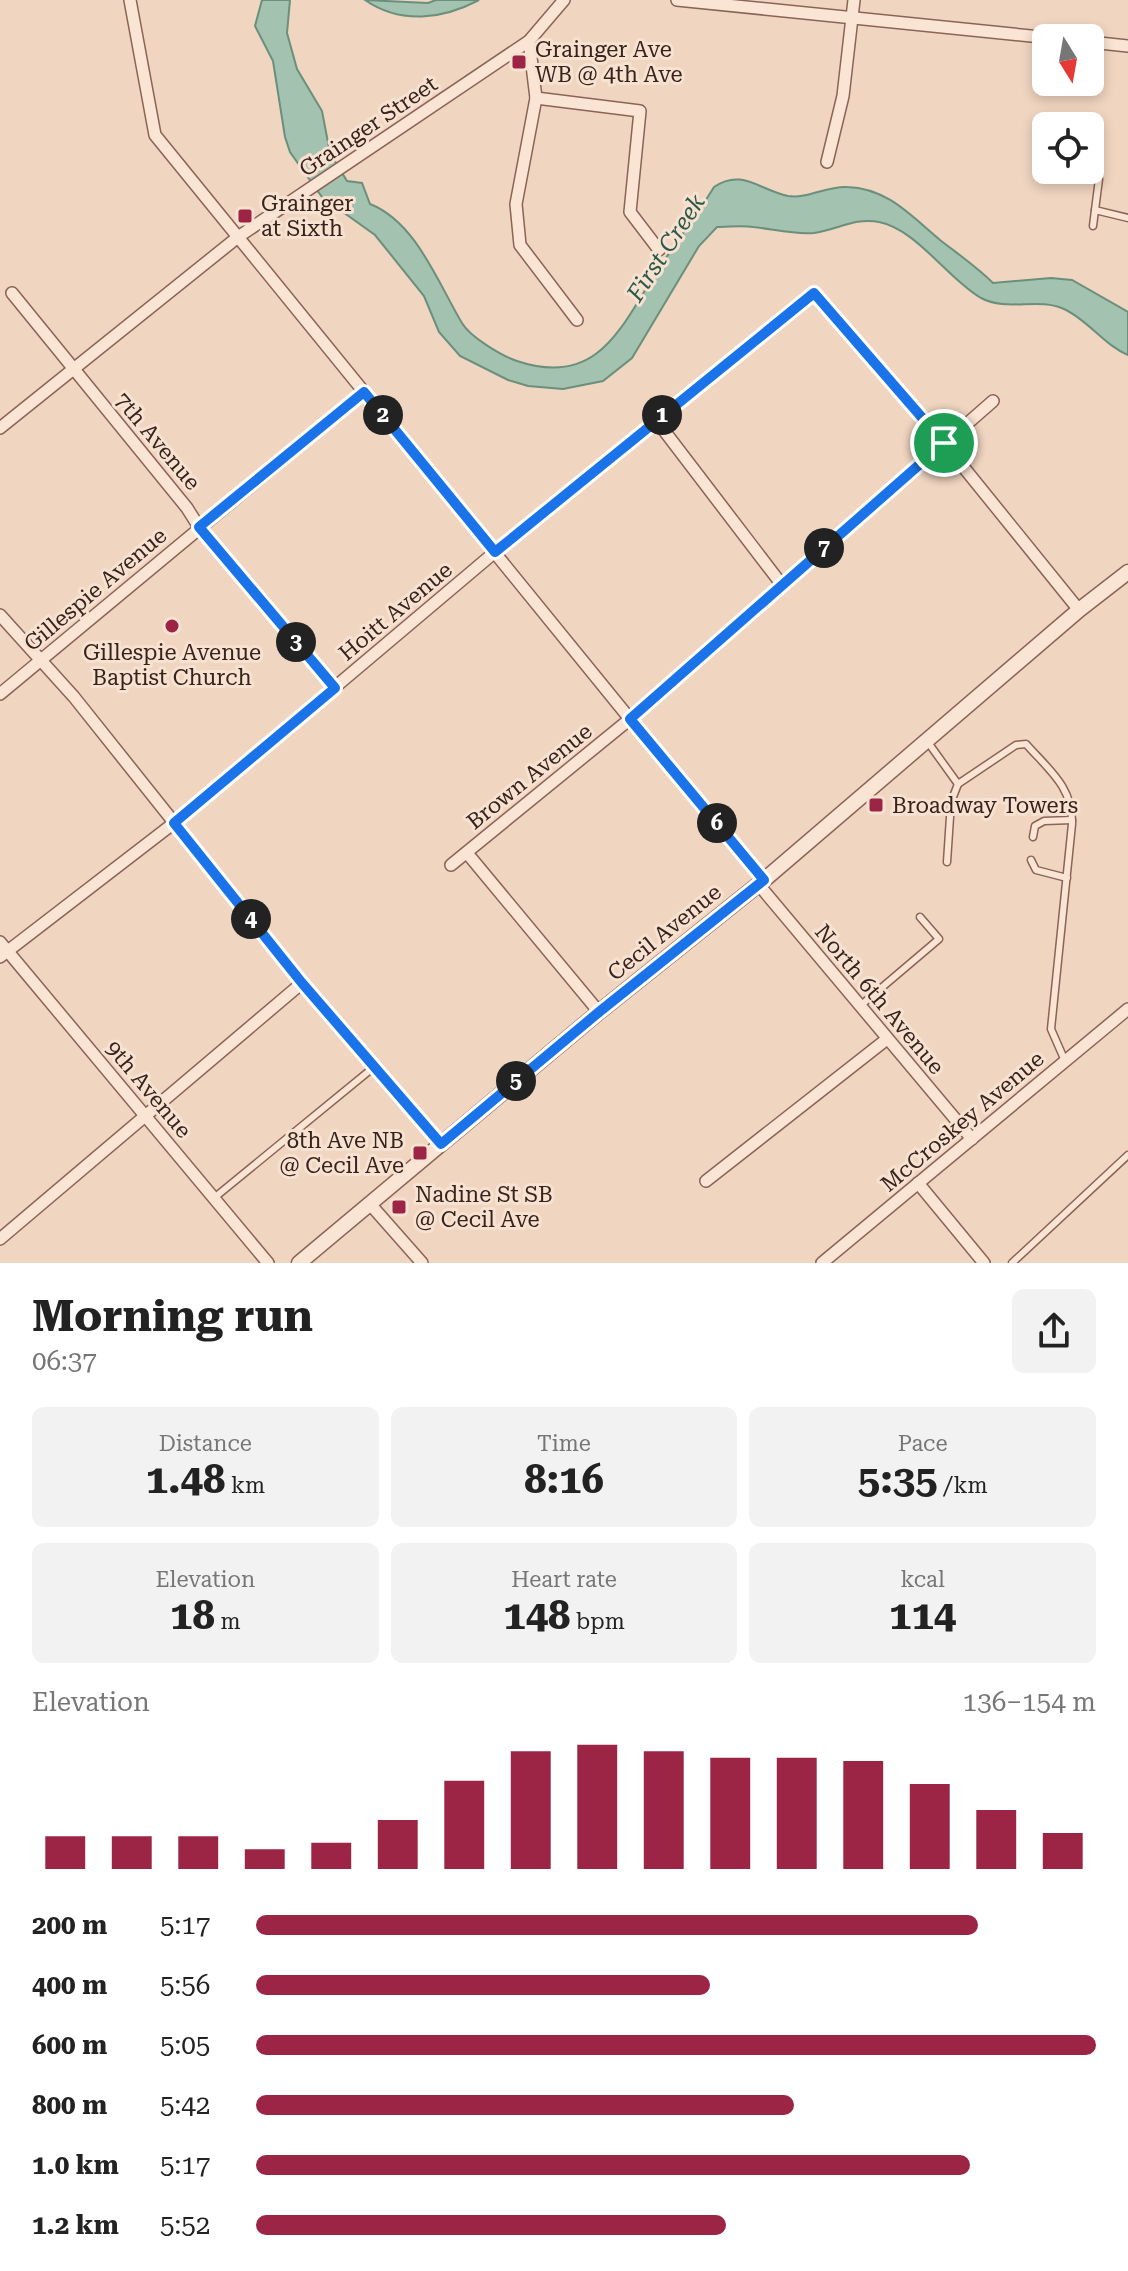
<!DOCTYPE html>
<html lang="en">
<head>
<meta charset="utf-8">
<style>
  :root { --surface:#fff; --page:#f2f2f2; --text:#222; --muted:#767676; --accent:#9c2445 }
  body { margin:0; font-family:"Roboto Serif",serif; background:var(--page); color:var(--text); height:100vh; display:flex; flex-direction:column; font-size:30px; white-space:nowrap }
  * { box-sizing:border-box; margin:0 }
  p { font-size:26px; color:var(--muted) }
  .icon { flex:none; width:44px; height:44px; fill:none; stroke:currentColor; stroke-width:2; stroke-linecap:round; stroke-linejoin:round }
  .map { position:relative; height:1263px; overflow:hidden }
  .drawer { display:flex; flex-direction:column; background:var(--surface); flex:1 }
  .drawer>* { flex:none }
  .needle { width:52px; rotate:169deg }
  .buttons { position:absolute; left:1032px; top:24px; display:grid; gap:16px }
  .buttons a { display:grid; place-items:center; width:72px; height:72px; border-radius:12px; background:var(--surface); box-shadow:0 4px 12px #0003; font-size:40px }
  .pin { position:absolute; display:grid; place-items:center; width:68px; height:68px; color:#fff; margin:-34px; border:4px solid #fff; border-radius:50%; box-shadow:0 2px 8px #0007 }
  .km { position:absolute; width:40px; height:40px; margin:-20px; border-radius:50%; background:#222; color:#fff; font-size:22px; line-height:40px; text-align:center }
  .round { display:grid; place-items:center; flex:none; width:84px; height:84px; border-radius:12px; background:var(--page) }
  .overview { display:flex; align-items:center; justify-content:space-between; height:136px; padding:0 32px }
  h1 { font-size:44px; font-weight:700; line-height:60px }
  .stats { display:grid; grid-template-columns:repeat(3,1fr); gap:12px; height:136px; padding:8px 32px }
  .stats div { display:grid; align-content:center; border-radius:12px; background:var(--page); text-align:center }
  .stats b { font-size:40px; font-weight:700 }
  .stats small { font-size:22px; font-weight:400 }
  .stats p { font-size:22px }
  .chart { height:224px; padding:16px 32px }
  .chart p { display:flex; justify-content:space-between }
  .chart svg { width:100%; height:144px; margin-top:8px; stroke:var(--accent); stroke-width:6 }
  ul { padding:0 32px; list-style:none; font-size:26px }
  li { display:grid; grid-template-columns:128px 96px 1fr; align-items:center; height:60px }
  li i { height:20px; border-radius:10px; background:var(--accent) }
  .map>svg:first-child { display:block }
  .water { fill:#a3c2b0; stroke:#6a907c; stroke-width:2 }
  .lines { fill:none; stroke-linecap:round; stroke-linejoin:round }
  .service-casing { stroke:#8a6457; stroke-width:9 }
  .minor-casing { stroke:#8a6457; stroke-width:14 }
  .tertiary-casing { stroke:#8a6457; stroke-width:17 }
  .service { stroke:#fae4d3; stroke-width:6 }
  .minor { stroke:#fae4d3; stroke-width:11 }
  .tertiary { stroke:#fae4d3; stroke-width:14 }
  .route-casing { stroke:#fff; stroke-width:16 }
  .route { stroke:#1a73e8; stroke-width:10 }
  .poi-dot { fill:#9c2445; stroke:#f7e1d0; stroke-width:3 }
  .labels { text-anchor:middle; stroke-width:6; stroke-linejoin:round; paint-order:stroke }
  .poi-label { font-size:22px; fill:#38221c; stroke:#f7e1d0; text-anchor:start }
  .street-label { font-size:22px; fill:#38221c; stroke:#f7e1d0 }
  .water-label { font-size:24px; font-style:italic; fill:#2a594a; stroke:#f7e1d0 }
</style>
</head>
<body>
<div class="map">
<svg width="1128" height="1263" viewBox="0 0 1128 1263">
  <rect width="100%" height="100%" fill="#f0d5c0"/>
  <g class="water">
    <path d="M262,0h28l-3,33 10,36 25,42 8,42 17,28 15,2 8,21c46,18 68,79 92,119 8,14 40,33 55,38 83,28 105,-37 142,-93 18,-27 38,-53 55,-81 28,-19 45,3 74,9 20,3 38,-10 59,-9 41,1 65,30 93,53 18,14 37,27 53,43l58,-5 21,2 56,32v43c-24,-10 -40,-35 -64,-46 -26,-12 -57,3 -83,-11 -33,-19 -65,-69 -102,-76 -23,-5 -43,8 -65,11 -19,2 -41,-4 -61,-6 -11,-2 -24,0 -36,0l-18,19 -67,112 -29,23 -40,8 -35,-3 -20,-6 -48,-24 -21,-24 -15,-36 -49,-61 -53,-38 -20,-28 -12,-17 -5,-15 -12,-76 -18,-35z"/>
    <path d="M365,0l63,3 8,-3h43c-36,19 -78,25 -114,0z"/>
  </g>
  <g class="lines">
    <defs>
      <g id="service">
        <polyline points="1095,210 1099,179"/>
        <polyline points="1093,226 1095,210 1128,218"/>
        <path d="M927,741l31,43 58,-39 10,-1c23,26 47,43 46,80l-21,205 14,32"/>
        <polyline points="1033,837 1035,826 1044,821 1072,820"/>
        <polyline points="1031,860 1036,870 1067,878"/>
        <polyline points="947,862 951,802 958,784"/>
        <polyline points="860,1006 939,939 920,917"/>
        <polyline points="214,1198 374,1067"/>
        <polyline points="1012,1263 1128,1155"/>
      </g>
      <g id="minor">
        <polyline points="130,0 155,135 630,719 764,880"/>
        <polyline points="677,0 1051,38"/>
        <polyline points="529,41 536,98 516,204 520,245 577,320"/>
        <polyline points="1090,42 1128,46"/>
        <polyline points="536,98 640,111 630,212 659,250"/>
        <polyline points="827,162 843,96 854,0"/>
        <polyline points="12,293 187,508 199,527 335,688"/>
        <polyline points="656,420 782,585"/>
        <polyline points="0,428 238,237 529,41 564,0"/>
        <polyline points="0,615 74,697 302,983 441,1144"/>
        <polyline points="0,694 364,392"/>
        <polyline points="467,853 599,1012"/>
        <polyline points="451,865 630,719 993,401"/>
        <polyline points="759,885 972,1139"/>
        <polyline points="0,942 268,1263"/>
        <polyline points="0,957 174,823 495,552 814,293 944,443 1079,610"/>
        <polyline points="706,1181 887,1039"/>
        <polyline points="918,1183 984,1263"/>
        <polyline points="370,1204 422,1263"/>
        <polyline points="0,1239 302,983"/>
        <polyline points="822,1263 1128,1009"/>
      </g>
      <polyline id="tertiary" points="299,1263 599,1012 764,880 1079,610 1128,572"/>
    </defs>
    <use href="#service" class="service-casing"/>
    <use href="#minor" class="minor-casing"/>
    <use href="#tertiary" class="tertiary-casing"/>
    <use href="#service" class="service"/>
    <use href="#minor" class="minor"/>
    <use href="#tertiary" class="tertiary"/>
  </g>
  <g class="lines">
    <defs>
      <polygon id="route" points="814,293 944,443 630,719 764,880 599,1012 441,1144 302,983 174,823 335,688 199,527 364,392 495,552"/>
    </defs>
    <use href="#route" class="route-casing"/>
    <use href="#route" class="route"/>
  </g>
  <g class="poi-dot">
    <rect x="511" y="54" width="16" height="16" rx="4"/>
    <rect x="237" y="208" width="16" height="16" rx="4"/>
    <circle cx="172" cy="626" r="8"/>
    <rect x="868" y="797" width="16" height="16" rx="4"/>
    <rect x="412" y="1145" width="16" height="16" rx="4"/>
    <rect x="391" y="1199" width="16" height="16" rx="4"/>
  </g>
  <g class="labels">
    <g class="poi-label">
      <text x="535" y="57">Grainger Ave<tspan x="535" dy="25">WB @ 4th Ave</tspan></text>
      <text x="261" y="211">Grainger<tspan x="261" dy="25">at Sixth</tspan></text>
      <text x="172" y="660" text-anchor="middle">Gillespie Avenue<tspan x="172" dy="25">Baptist Church</tspan></text>
      <text x="892" y="813">Broadway Towers</text>
      <text x="404" y="1148" text-anchor="end">8th Ave NB<tspan x="404" dy="25">@ Cecil Ave</tspan></text>
      <text x="415" y="1202">Nadine St SB<tspan x="415" dy="25">@ Cecil Ave</tspan></text>
    </g>
    <g class="street-label">
      <text transform="translate(368 126) rotate(-34)" y="8">Grainger Street</text>
      <text transform="translate(158 441) rotate(50)" y="8">7th Avenue</text>
      <text transform="translate(95 589) rotate(-40)" y="8">Gillespie Avenue</text>
      <text transform="translate(395 611) rotate(-40)" y="8">Hoitt Avenue</text>
      <text transform="translate(529 776) rotate(-39)" y="8">Brown Avenue</text>
      <text transform="translate(664 932) rotate(-39)" y="8">Cecil Avenue</text>
      <text transform="translate(880 999) rotate(50)" y="8">North 6th Avenue</text>
      <text transform="translate(149 1089) rotate(50)" y="8">9th Avenue</text>
      <text transform="translate(962 1121) rotate(-40)" y="8">McCroskey Avenue</text>
    </g>
    <g class="water-label">
      <text transform="translate(666 248) rotate(-57)" y="8">First Creek</text>
    </g>
  </g>
</svg>
<div class="buttons">
<a><svg class="needle" viewBox="-14 -14 28 28"><path d="M0-13l5 13h-10z" fill="#e53935"/><path d="M0 13l5-13h-10z" fill="#767676"/></svg></a>
<a><svg class="icon" aria-label="locate" viewBox="0 0 24 24"><circle cx="12" cy="12" r="6"/><path d="M12 2v4M12 18v4M2 12h4M18 12h4"/></svg></a>
</div>
<div class="pin" style="left:944px;top:443px;background:#1e9e55"><svg class="icon" aria-label="arrive" viewBox="0 0 24 24"><path d="M6 21V4h12l-3 4 3 4H6"/></svg></div>
<b class="km" style="left:662px;top:415px">1</b>
<b class="km" style="left:383px;top:415px">2</b>
<b class="km" style="left:296px;top:642px">3</b>
<b class="km" style="left:251px;top:919px">4</b>
<b class="km" style="left:516px;top:1081px">5</b>
<b class="km" style="left:717px;top:823px">6</b>
<b class="km" style="left:824px;top:548px">7</b>
</div>
<section class="drawer">
<div class="overview"><div><h1>Morning run</h1><p>06:37</p></div><a class="round"><svg class="icon" aria-label="share" viewBox="0 0 24 24"><path d="M12 15V3M7 8l5-5 5 5M5 13v7h14v-7"/></svg></a></div>
<div class="stats">
<div><p>Distance</p><b>1.48<small> km</small></b></div>
<div><p>Time</p><b>8:16</b></div>
<div><p>Pace</p><b>5:35<small> /km</small></b></div>
</div>
<div class="stats">
<div><p>Elevation</p><b>18<small> m</small></b></div>
<div><p>Heart rate</p><b>148<small> bpm</small></b></div>
<div><p>kcal</p><b>114</b></div>
</div>
<div class="chart"><p><span>Elevation</span>136–154 m</p>
<svg viewBox="0 0 160 44" preserveAspectRatio="none"><path d="M5 44V34M15 44V34M25 44V34M35 44V38M45 44V36M55 44V29M65 44V17M75 44V8M85 44V6M95 44V8M105 44V10M115 44V10M125 44V11M135 44V18M145 44V26M155 44V33"/></svg>
</div>
<ul>
<li><b>200 m</b>5:17<i style="width:86%"></i></li>
<li><b>400 m</b>5:56<i style="width:54%"></i></li>
<li><b>600 m</b>5:05<i style="width:100%"></i></li>
<li><b>800 m</b>5:42<i style="width:64%"></i></li>
<li><b>1.0 km</b>5:17<i style="width:85%"></i></li>
<li><b>1.2 km</b>5:52<i style="width:56%"></i></li>
</ul>
</section>
</body>
</html>
